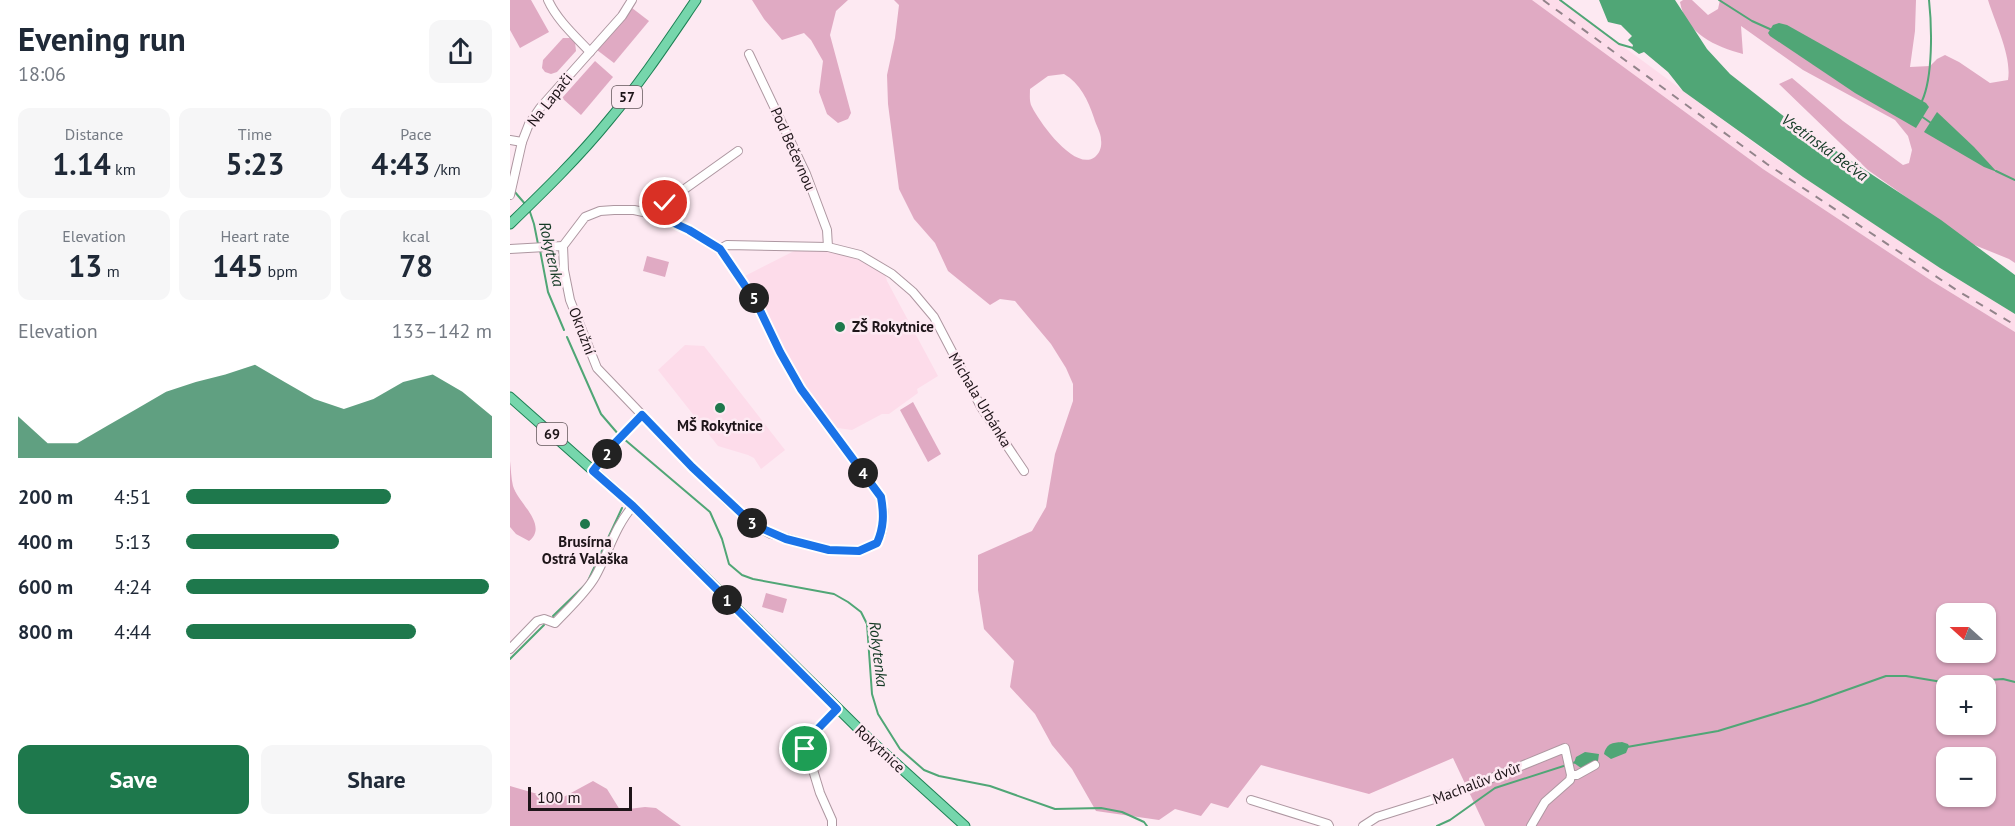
<!DOCTYPE html>
<html lang="en">
<head>
<meta charset="utf-8">
<style>
  :root { --surface:#fff; --page:#f6f6f7; --text:#1f2937; --muted:#747a83; --accent:#1e784c }
  body { margin:0; font-family:"PT Sans",sans-serif; background:var(--page); color:var(--text); height:100vh; display:flex; flex-direction:column; font-size:22px; white-space:nowrap }
  * { box-sizing:border-box; margin:0 }
  p { font-size:20px; color:var(--muted) }
  .icon { flex:none; width:33px; height:33px; fill:none; stroke:currentColor; stroke-width:2; stroke-linecap:round; stroke-linejoin:round }
  .map { position:relative; flex:1; overflow:hidden }
  .details { display:flex; flex-direction:column; background:var(--surface); width:510px }
  .details>* { flex:none }
  .needle { width:39px; rotate:291deg }
  .controls { position:absolute; left:1426px; top:603px; display:grid; gap:12px }
  .controls a { display:grid; place-items:center; width:60px; height:60px; border-radius:12px; background:var(--surface); box-shadow:0 2px 4px #0004; font-size:30px }
  .scale { position:absolute; left:18px; bottom:15px; width:104px; box-sizing:border-box; padding-left:6px; border:3px solid #1e1519; border-top:0; font-size:16px; line-height:21px; white-space:nowrap; color:#1e1519; -webkit-text-stroke:4px #fde9f2; paint-order:stroke }
  .pin { position:absolute; display:grid; place-items:center; width:51px; height:51px; color:#fff; margin:-26px; border:3px solid #fff; border-radius:50%; box-shadow:0 2px 6px #0007 }
  .km { position:absolute; width:30px; height:30px; margin:-15px; border-radius:50%; background:#222; color:#fff; font-size:16px; line-height:30px; text-align:center }
  .round { display:grid; place-items:center; flex:none; width:63px; height:63px; border-radius:12px; background:var(--page) }
  .headline { display:flex; align-items:center; justify-content:space-between; height:102px; padding:0 18px }
  h1 { font-size:33px; font-weight:600; line-height:45px }
  .metrics { display:grid; grid-template-columns:repeat(3,1fr); gap:9px; height:102px; padding:6px 18px }
  .metrics div { display:grid; align-content:center; border-radius:12px; background:var(--page); text-align:center }
  .metrics b { font-size:30px; font-weight:600 }
  .metrics small { font-size:16px; font-weight:400 }
  .metrics p { font-size:16px }
  .chart { height:168px; padding:12px 18px }
  .chart p { display:flex; justify-content:space-between }
  .chart svg { width:100%; height:108px; margin-top:6px; fill:var(--accent); opacity:.7 }
  .primary-button { display:flex; gap:12px; margin-top:auto; padding:12px 18px }
  .primary-button a { flex:1; height:69px; border-radius:12px; background:var(--accent); color:#fff; font-size:24px; font-weight:600; line-height:69px; text-align:center }
  .primary-button a+a { background:var(--page); color:var(--text) }
  ul { padding:0 18px; list-style:none; font-size:20px }
  li { display:grid; grid-template-columns:96px 72px 1fr; align-items:center; height:45px }
  li i { height:15px; border-radius:8px; background:var(--accent) }
  main { display:flex; flex:1; min-height:0 }
  .map>svg:first-child { display:block }
  .built { fill:#fddcea }
  .green { fill:#e0aac3; fill-rule:evenodd }
  .water { fill:#50a676 }
  .lines { fill:none; stroke-linecap:round; stroke-linejoin:round }
  .stream { stroke:#50a676; stroke-width:2 }
  .minor-casing { stroke:#ae97a1; stroke-width:10 }
  .major-casing { stroke:#1c8054; stroke-width:11 }
  .minor { stroke:#fff; stroke-width:8 }
  .major { stroke:#76d6ac; stroke-width:9 }
  .rail { stroke:#93848b; stroke-width:2; stroke-dasharray:8 8; stroke-linecap:butt }
  .route-casing { stroke:#fff; stroke-width:12 }
  .route { stroke:#1a73e8; stroke-width:8 }
  .poi-dot { fill:#1e784c; stroke:#fde9f2; stroke-width:2 }
  .labels { text-anchor:middle; stroke-width:5; stroke-linejoin:round; paint-order:stroke }
  .shield { fill:#fde9f2; stroke:#61555a; stroke-width:1.5 }
  .shield-label { font-size:14px; font-weight:bold; fill:#1e1519 }
  .street-label { font-size:15px; fill:#1e1519; stroke:#fde9f2 }
  .poi-label { font-size:15px; font-weight:bold; fill:#1e1519; stroke:#fde9f2 }
  .water-label { font-size:16px; font-style:italic; fill:#143a25; stroke:#fde9f2 }
</style>
</head>
<body>
<main>
<section class="details">
<div class="headline"><div><h1>Evening run</h1><p>18:06</p></div><a class="round"><svg class="icon" aria-label="share" viewBox="0 0 24 24"><path d="M12 15V3M7 8l5-5 5 5M5 13v7h14v-7"/></svg></a></div>
<div class="metrics">
<div><p>Distance</p><b>1.14<small> km</small></b></div>
<div><p>Time</p><b>5:23</b></div>
<div><p>Pace</p><b>4:43<small> /km</small></b></div>
</div>
<div class="metrics">
<div><p>Elevation</p><b>13<small> m</small></b></div>
<div><p>Heart rate</p><b>145<small> bpm</small></b></div>
<div><p>kcal</p><b>78</b></div>
</div>
<div class="chart"><p><span>Elevation</span>133–142 m</p>
<svg viewBox="0 0 160 44" preserveAspectRatio="none"><path d="M0 44V27L10 38L20 38L30 31L40 24L50 17L60 13L70 10L80 6L90 13L100 20L110 24L120 20L130 13L140 10L150 17L160 27V44z"/></svg>
</div>
<ul>
<li><b>200 m</b>4:51<i style="width:67%"></i></li>
<li><b>400 m</b>5:13<i style="width:50%"></i></li>
<li><b>600 m</b>4:24<i style="width:99%"></i></li>
<li><b>800 m</b>4:44<i style="width:75%"></i></li>
</ul>
<div class="primary-button"><a>Save</a><a>Share</a></div>
</section>
<div class="map">
<svg width="1505" height="826" viewBox="0 0 1505 826">
  <rect width="100%" height="100%" fill="#fde9f2"/>
  <g class="built">
    <polygon points="1022,0 1050,0 1262,156 1430,268 1505,314 1505,332 1422,281 1253,169"/>
    <polygon points="318,247 345,258 375,274 377,281 428,376 407,389 408,393 379,414 372,414 342,430 328,428 321,431 291,389 231,278 288,249"/>
    <polygon points="175,345 194,346 275,450 251,469 244,458 238,455 208,446 148,370"/>
  </g>
  <g class="green">
    <polygon points="0,0 21,0 39,32 10,48 0,30"/>
    <polygon points="242,0 338,0 326,11 320,35 341,113 338,119 328,123 317,114 309,92 313,61 301,40 294,33 272,40 254,19"/>
    <path d="M384,0h638l231,169 169,112 83,51v494h-530l-32,-68 -84,36 -108,-29 -33,43 -17,-5 -10,13 -26,-7 -16,11 -63,-9 -24,-42 -20,-24 -17,-31 -25,-27 4,-26 -30,-32 -6,-39v-35l54,-24 14,-24 9,-53 18,-53v-17l-7,-16 -15,-24 -36,-43 -15,-2 -10,6 -42,-34 -13,-28 -21,-24 -15,-30 -11,-85 -1,-29 8,-37 4,-33zM554,74c16,9 24,26 30,44 2,7 7,15 7,22 1,6 -1,13 -6,17 -20,15 -55,-34 -63,-50 -3,-5 -2,-12 -2,-18l18,-13zM1437,614h39v38h-39zM1437,686h39v38h-39zM1437,758h39v38h-39z"/>
    <path d="M1173,0h9l16,15 10,-6 2,-9h196l-1,31 -5,36 20,-1 7,-7 8,-4 14,7 31,21 18,-3c4,-24 -13,-57 -20,-80h27v263l-6,-4 -37,-15 -104,-74 -89,-86 13,-6 51,43 60,44 6,-2 3,-13 -4,-14 -13,-16 -92,-50 -62,-44 2,28c-27,-7 -58,-21 -63,-52z"/>
    <polygon points="122,8 139,21 104,63 87,50"/>
    <polygon points="53,38 60,38 65,42 66,51 47,72 41,74 35,72 32,68 33,60"/>
    <polygon points="85,61 103,77 71,115 52,98"/>
    <polygon points="137,256 159,262 155,277 133,271"/>
    <polygon points="403,402 431,454 418,462 390,410"/>
    <path d="M0,461c1,8 1,17 3,25 5,17 36,39 16,55l-13,-7 -6,-7z"/>
    <polygon points="256,593 277,599 273,613 252,607"/>
    <polygon points="83,781 97,789 110,810 135,807 146,808 171,826 0,826 0,786 48,800"/>
  </g>
  <g class="water">
    <polygon points="1089,0 1165,0 1197,49 1220,74 1276,118 1431,220 1505,275 1505,314 1430,268 1293,177 1173,91 1158,72 1134,52 1129,54 1122,49 1123,45 1118,40 1122,36 1111,25 1098,22"/>
    <polygon points="1269,23 1277,25 1416,103 1419,107 1406,128 1345,93 1260,36 1258,33 1263,25"/>
    <polygon points="1427,112 1464,147 1487,172 1474,167 1414,132"/>
    <path d="M1112,742l6,2 1,2 -3,7 -15,6 -7,-5c3,-11 8,-11 18,-12z"/>
    <polygon points="1075,752 1089,754 1088,761 1078,768 1071,768 1064,763 1066,757"/>
  </g>
  <g class="lines">
    <g class="stream">
      <polyline points="1050,0 1109,44 1123,48"/>
      <polyline points="1209,0 1242,21 1262,30"/>
      <path d="M1412,101c11,-24 10,-74 7,-101"/>
      <polyline points="1411,116 1421,123"/>
      <polyline points="1486,171 1505,180"/>
      <polyline points="4,191 16,205"/>
      <polyline points="19,209 24,224 28,244"/>
      <polyline points="30,250 38,292 54,330"/>
      <polyline points="57,337 91,414 109,435"/>
      <polyline points="114,439 200,512 212,539 219,564 232,575 243,579 324,594 338,602 351,612 357,624 362,694 368,714 390,749 414,770 429,776 480,786 545,809 591,808 612,812 634,822 637,826"/>
      <polyline points="43,616 77,583 112,508"/>
      <polyline points="0,659 34,625"/>
      <polyline points="1117,747 1208,731 1300,703 1376,676 1396,676 1438,683 1493,679 1505,682"/>
      <polyline points="927,826 940,820 985,788 1066,762"/>
    </g>
    <defs>
      <g id="minor">
        <path d="M38,0c9,20 27,36 42,52"/>
        <polyline points="239,54 296,174 317,230 318,247"/>
        <polyline points="0,140 12,142 19,124 30,108 112,16 122,0"/>
        <polyline points="0,195 12,142"/>
        <polygon points="104,210 124,210 147,215 179,230 210,249 246,302 270,352 291,389 371,497 374,513 372,531 367,543 349,551 319,550 261,534 244,525 216,500 182,467 87,368 60,300 54,270 53,246 75,217 90,211"/>
        <polyline points="147,215 155,203 228,151"/>
        <polyline points="0,249 53,246"/>
        <polyline points="210,249 217,245 318,247 350,255 382,274 403,292 424,317 471,407 514,471"/>
        <polyline points="83,471 104,444 132,415"/>
        <path d="M0,649l27,-28 7,-2 11,4c14,-15 30,-29 40,-46 13,-23 20,-51 38,-71"/>
        <polyline points="1061,775 1067,775 1085,765"/>
        <polyline points="741,800 818,824 819,826"/>
        <polyline points="322,826 322,820 310,793 303,770 295,754 295,749 299,738 327,709"/>
        <polyline points="853,826 867,817 950,791 1055,748 1061,775 1060,780 1035,802 1021,826"/>
      </g>
      <g id="major">
        <path d="M0,224c34,-33 69,-67 99,-104 32,-38 59,-79 87,-120"/>
        <polyline points="0,397 123,506 359,739 455,826"/>
      </g>
    </defs>
    <use href="#minor" class="minor-casing"/>
    <use href="#major" class="major-casing"/>
    <use href="#minor" class="minor"/>
    <use href="#major" class="major"/>
    <polyline class="rail" points="1033,0 1257,164 1448,291 1505,325"/>
  </g>
  <g class="lines">
    <defs>
      <path id="route" d="M155,203l-8,12 32,15 31,19 36,53 24,50 21,37 80,108c3,17 3,30 -4,46l-18,8 -30,-1 -43,-11 -32,-14 -62,-58 -50,-52 -28,29 -21,27 40,35 204,203 -28,29 -4,11"/>
    </defs>
    <use href="#route" class="route-casing"/>
    <use href="#route" class="route"/>
  </g>
  <g class="poi-dot">
    <circle cx="330" cy="327" r="6"/>
    <circle cx="210" cy="408" r="6"/>
    <circle cx="75" cy="524" r="6"/>
  </g>
  <g class="labels">
    <g class="shield">
      <rect x="102" y="86" width="30" height="22" rx="4.5"/>
      <rect x="27" y="423" width="30" height="22" rx="4.5"/>
    </g>
    <g class="shield-label">
      <text x="117" y="102">57</text>
      <text x="42" y="439">69</text>
    </g>
    <g class="street-label">
      <text transform="translate(40 100) rotate(-52)" y="5">Na Lapači</text>
      <text transform="translate(283 149) rotate(66)" y="5">Pod Bečevnou</text>
      <text transform="translate(72 331) rotate(69)" y="5">Okružní</text>
      <text transform="translate(470 400) rotate(59)" y="5">Michala Urbánka</text>
      <text transform="translate(370 749) rotate(43)" y="5">Rokytnice</text>
      <text transform="translate(967 783) rotate(-21)" y="5">Machalův dvůr</text>
    </g>
    <g class="poi-label">
      <text x="342" y="332" text-anchor="start">ZŠ Rokytnice</text>
      <text x="210" y="431">MŠ Rokytnice</text>
      <text x="75" y="547">Brusírna<tspan x="75" dy="17">Ostrá Valaška</tspan></text>
    </g>
    <g class="water-label">
      <text transform="translate(1315 147) rotate(36)" y="6">Vsetínská Bečva</text>
      <text transform="translate(42 254) rotate(77)" y="6">Rokytenka</text>
      <text transform="translate(369 654) rotate(83)" y="6">Rokytenka</text>
    </g>
  </g>
</svg>
<div class="controls">
<a><svg class="needle" viewBox="-14 -14 28 28"><path d="M0-13l5 13h-10z" fill="#e53935"/><path d="M0 13l5-13h-10z" fill="#747a83"/></svg></a>
<a>+</a>
<a>−</a>
</div>
<div class="scale">100 m</div>
<div class="pin" style="left:295px;top:749px;background:#1e9e55"><svg class="icon" aria-label="arrive" viewBox="0 0 24 24"><path d="M6 21V4h12l-3 4 3 4H6"/></svg></div>
<div class="pin" style="left:155px;top:203px;background:#d93025"><svg class="icon" aria-label="check" viewBox="0 0 24 24"><path d="M5 12l5 5 9-10"/></svg></div>
<b class="km" style="left:217px;top:600px">1</b>
<b class="km" style="left:97px;top:454px">2</b>
<b class="km" style="left:242px;top:523px">3</b>
<b class="km" style="left:353px;top:473px">4</b>
<b class="km" style="left:244px;top:298px">5</b>
</div>
</main>
</body>
</html>
